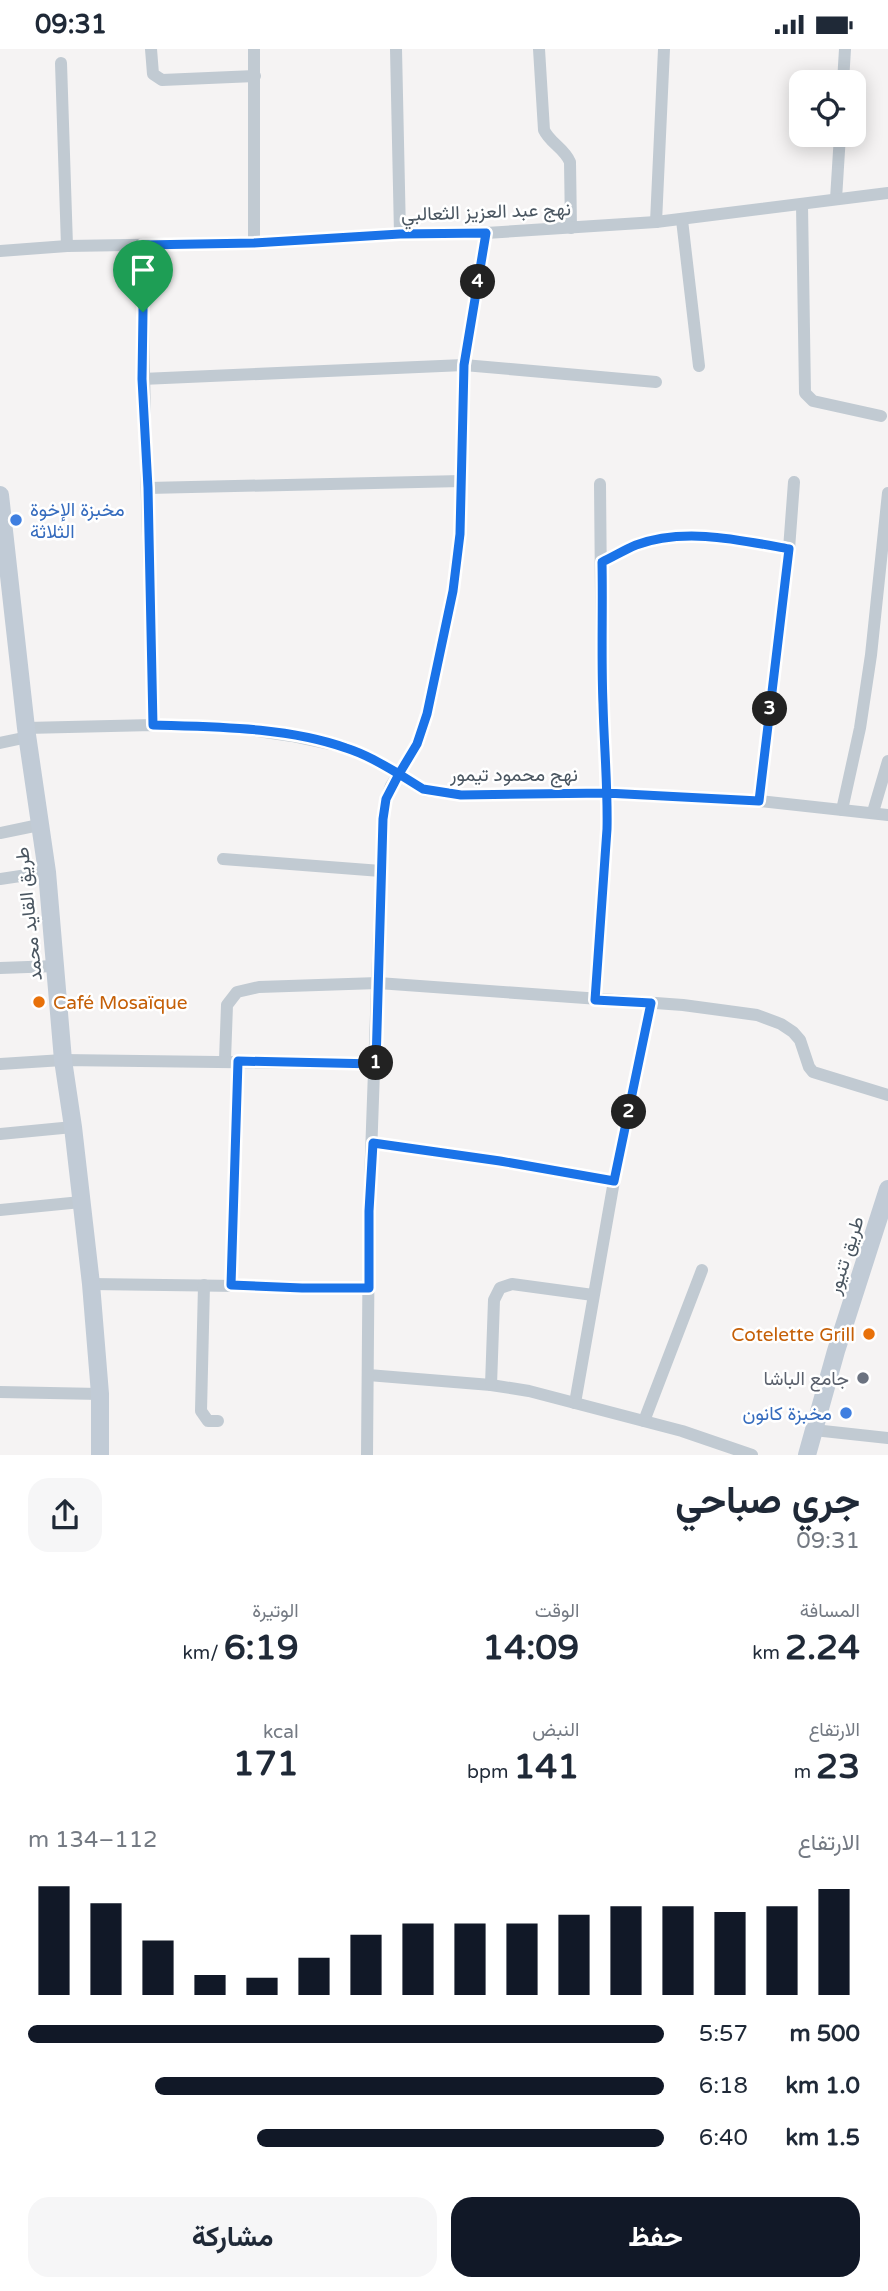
<!DOCTYPE html>
<html lang="ar">
<head>
<meta charset="utf-8">
<style>
  :root { --surface:#fff; --page:#f6f6f7; --text:#1f2937; --muted:#747a83; --accent:#111827 }
  body { margin:0; font-family:"Varela Round",Vazirmatn,sans-serif; background:var(--page); color:var(--text); direction:rtl; height:100vh; display:flex; flex-direction:column; font-size:26px; white-space:nowrap }
  * { box-sizing:border-box; margin:0 }
  p { font-size:23px; color:var(--muted) }
  .icon { flex:none; width:38px; height:38px; fill:none; stroke:currentColor; stroke-width:2; stroke-linecap:round; stroke-linejoin:round }
  .map { position:relative; height:1406px; overflow:hidden; direction:ltr }
  .details { display:flex; flex-direction:column; background:var(--surface); flex:1 }
  .details>* { flex:none }
  .controls { position:absolute; left:789px; top:21px; display:grid; gap:14px }
  .controls a { display:grid; place-items:center; width:77px; height:77px; border-radius:14px; background:var(--surface); box-shadow:0 4px 18px #0003; font-size:35px }
  .pin { position:absolute; display:grid; place-items:center; width:60px; height:60px; color:#fff; margin:-72px -30px; border-radius:50% 50% 50% 0; rotate:-45deg; box-shadow:0 0 7px #0007 }
  .pin .icon { rotate:45deg }
  .km { position:absolute; width:35px; height:35px; margin:-18px; border-radius:50%; background:#222; color:#fff; font-size:19px; line-height:35px; text-align:center }
  .round { display:grid; place-items:center; flex:none; width:74px; height:74px; border-radius:21px; background:var(--page) }
  .summary { display:flex; align-items:center; justify-content:space-between; height:119px; padding:0 28px }
  h1 { font-size:38px; font-weight:700; line-height:52px }
  .metrics { display:grid; grid-template-columns:repeat(3,1fr); gap:10px; height:119px; padding:7px 28px }
  .metrics div { display:grid; align-content:center }
  .metrics b { font-size:35px; font-weight:700 }
  .metrics small { font-size:19px; font-weight:400 }
  .metrics p { font-size:19px }
  .chart { height:196px; padding:14px 28px }
  .chart p { display:flex; justify-content:space-between }
  .chart svg { width:100%; height:126px; margin-top:7px; stroke:var(--accent); stroke-width:6 }
  .primary-button { display:flex; gap:14px; margin-top:auto; padding:14px 28px }
  .primary-button a { flex:1; height:80px; border-radius:21px; background:var(--accent); color:#fff; font-size:28px; font-weight:700; line-height:80px; text-align:center }
  .primary-button a+a { background:var(--page); color:var(--text) }
  ul { padding:0 28px; list-style:none; font-size:23px }
  li { display:grid; grid-template-columns:112px 84px 1fr; align-items:center; height:52px }
  li i { height:18px; border-radius:9px; background:var(--accent) }
  .status { display:flex; justify-content:space-between; align-items:center; height:49px; padding:0 35px; background:var(--surface); direction:ltr }
  .status svg { height:19px; fill:currentColor }
  .map>svg:first-child { display:block }
  .lines { fill:none; stroke-linecap:round; stroke-linejoin:round }
  .minor { stroke:#c1cad2; stroke-width:12 }
  .secondary { stroke:#c1cbd6; stroke-width:18 }
  .route-casing { stroke:#fff; stroke-width:14 }
  .route { stroke:#1a73e8; stroke-width:9 }
  .shop-dot { fill:#3f7fe0; stroke:#fff; stroke-width:2.5 }
  .food-dot { fill:#e8710a; stroke:#fff; stroke-width:2.5 }
  .worship-dot { fill:#6b7280; stroke:#fff; stroke-width:2.5 }
  .labels { text-anchor:middle; stroke-width:5; stroke-linejoin:round; paint-order:stroke }
  .street-label { font-size:19px; fill:#4a5661; stroke:#fff }
  .shop-label { font-size:19px; fill:#366cbe; stroke:#fff; text-anchor:start }
  .food-label { font-size:19px; fill:#c56008; stroke:#fff; text-anchor:start }
  .worship-label { font-size:19px; fill:#5b616d; stroke:#fff; text-anchor:end }
</style>
</head>
<body>
<div class="status"><b>09:31</b><svg viewBox="0 0 49 12"><path d="M0 12V9h3v3zM5 12V6h3v6zM10 12V3h3v9zM15 12V0h3v12zM26 1h20v11H26zM47 4h2v5h-2z"/></svg></div>
<div class="map">
<svg width="888" height="1406" viewBox="0 0 888 1406">
  <rect width="100%" height="100%" fill="#f5f3f3"/>
  <g class="lines">
    <g class="minor">
      <polyline points="151,0 153,25 162,31 255,27"/>
      <polyline points="254,0 254,194"/>
      <polyline points="396,0 400,185"/>
      <path d="M539,0l5,81c6,13 20,18 26,32l1,66"/>
      <polyline points="61,14 67,197"/>
      <polyline points="843,33 845,0"/>
      <polyline points="836,150 840,86"/>
      <polyline points="802,156 805,344 813,352 881,367"/>
      <polyline points="682,171 699,317"/>
      <polyline points="656,173 664,0"/>
      <path d="M143,196c-1,160 7,320 10,480"/>
      <polyline points="0,202 67,197 254,194 400,185 486,184 656,173 888,144"/>
      <polyline points="142,330 464,316 656,333"/>
      <polyline points="148,439 462,432"/>
      <path d="M602,513c11,-5 22,-12 34,-17 48,-18 104,-5 153,4"/>
      <polyline points="26,679 153,676 230,678 292,687 344,698 372,709 423,741 461,746 606,744 759,752 888,766"/>
      <polyline points="0,694 28,688"/>
      <polyline points="759,752 789,500 794,433"/>
      <polyline points="842,761 860,679 871,606 888,444"/>
      <polyline points="873,763 888,712"/>
      <polyline points="0,784 39,776"/>
      <polyline points="223,810 381,822"/>
      <polyline points="0,830 47,823"/>
      <polyline points="0,919 56,917"/>
      <polyline points="595,951 608,760 602,654 600,435"/>
      <polyline points="225,1011 227,956 237,943 259,938 378,934 683,956 757,966 781,975 793,983 800,991 809,1018 813,1023 888,1046"/>
      <polyline points="0,1015 63,1011 376,1015"/>
      <polyline points="0,1085 73,1078"/>
      <polyline points="373,1094 500,1112 614,1132"/>
      <polyline points="0,1161 81,1153"/>
      <polyline points="91,1235 369,1239"/>
      <polyline points="204,1236 201,1362 208,1372 218,1372"/>
      <polyline points="231,1236 238,1012"/>
      <polyline points="368,1326 491,1336 529,1342 682,1382 752,1406"/>
      <polyline points="491,1336 494,1251 500,1239 512,1235 593,1246"/>
      <polyline points="0,1343 100,1345"/>
      <polyline points="575,1354 614,1132 651,954"/>
      <polyline points="644,1372 702,1221"/>
      <polyline points="814,1381 888,1389"/>
      <polyline points="367,1406 369,1162 383,770 386,750 391,737 417,695 427,665 453,542 460,485 464,316 486,184"/>
    </g>
    <g class="secondary">
      <polyline points="0,446 26,679 47,823 63,1011 73,1078 91,1235 100,1345 100,1406"/>
      <polyline points="807,1406 836,1302 888,1140"/>
    </g>
  </g>
  <g class="lines">
    <defs>
      <path id="route" d="M143,263l-1,67 6,109 5,237c63,2 134,2 193,23 19,6 36,16 53,26l-13,25 -3,20 -7,245 -138,-3 -7,224 71,3h67v-77l4,-68 127,18 114,20 37,-178 -56,-3 12,-171c1,-41 -3,-83 -4,-125 -2,-47 0,-94 -1,-142 11,-5 22,-12 34,-17 48,-18 104,-5 153,4l-30,252 -153,-8 -145,2 -38,-6 -24,-15 18,-30 10,-30 26,-123 7,-57 4,-169 22,-132 -86,1 -146,9 -111,2v67"/>
    </defs>
    <use href="#route" class="route-casing"/>
    <use href="#route" class="route"/>
  </g>
  <g class="shop-dot">
    <circle cx="16" cy="471" r="7"/>
    <circle cx="846" cy="1364" r="7"/>
  </g>
  <g class="food-dot">
    <circle cx="39" cy="953" r="7"/>
    <circle cx="869" cy="1285" r="7"/>
  </g>
  <circle class="worship-dot" cx="863" cy="1329" r="7"/>
  <g class="labels">
    <g class="street-label">
      <text transform="translate(486 162) rotate(-2)" y="7">نهج عبد العزيز الثعالبي</text>
      <text x="514" y="732">نهج محمود تيمور</text>
      <text transform="translate(28 865) rotate(-96)" y="7">طريق القايد محمد</text>
      <text transform="translate(845 1206) rotate(-72)" y="7">طريق تنيور</text>
    </g>
    <g class="shop-label">
      <text x="30" y="467">مخبزة الإخوة<tspan x="30" dy="22">الثلاثة</tspan></text>
      <text x="832" y="1371" text-anchor="end">مخبزة كانون</text>
    </g>
    <g class="food-label">
      <text x="53" y="960">Café Mosaïque</text>
      <text x="855" y="1292" text-anchor="end">Cotelette Grill</text>
    </g>
    <g class="worship-label">
      <text x="849" y="1336">جامع الباشا</text>
    </g>
  </g>
</svg>
<div class="controls">
<a><svg class="icon" aria-label="locate" viewBox="0 0 24 24"><circle cx="12" cy="12" r="6"/><path d="M12 2v4M12 18v4M2 12h4M18 12h4"/></svg></a>
</div>
<div class="pin" style="left:143px;top:263px;background:#1e9e55"><svg class="icon" aria-label="arrive" viewBox="0 0 24 24"><path d="M6 21V4h12l-3 4 3 4H6"/></svg></div>
<b class="km" style="left:376px;top:1014px">1</b>
<b class="km" style="left:629px;top:1063px">2</b>
<b class="km" style="left:770px;top:660px">3</b>
<b class="km" style="left:478px;top:233px">4</b>
</div>
<section class="details">
<div class="summary"><div><h1>جري صباحي</h1><p>09:31</p></div><a class="round"><svg class="icon" aria-label="share" viewBox="0 0 24 24"><path d="M12 15V3M7 8l5-5 5 5M5 13v7h14v-7"/></svg></a></div>
<div class="metrics">
<div><p>المسافة</p><b>2.24<small> km</small></b></div>
<div><p>الوقت</p><b>14:09</b></div>
<div><p>الوتيرة</p><b>6:19<small> /km</small></b></div>
</div>
<div class="metrics">
<div><p>الارتفاع</p><b>23<small> m</small></b></div>
<div><p>النبض</p><b>141<small> bpm</small></b></div>
<div><p>kcal</p><b>171</b></div>
</div>
<div class="chart"><p><span>الارتفاع</span>112–134 m</p>
<svg viewBox="0 0 160 44" preserveAspectRatio="none"><path d="M5 44V6M15 44V12M25 44V25M35 44V37M45 44V38M55 44V31M65 44V23M75 44V19M85 44V19M95 44V19M105 44V16M115 44V13M125 44V13M135 44V15M145 44V13M155 44V7"/></svg>
</div>
<ul>
<li><b>500 m</b>5:57<i style="width:100%"></i></li>
<li><b>1.0 km</b>6:18<i style="width:80%"></i></li>
<li><b>1.5 km</b>6:40<i style="width:64%"></i></li>
</ul>
<div class="primary-button"><a>حفظ</a><a>مشاركة</a></div>
</section>
</body>
</html>
